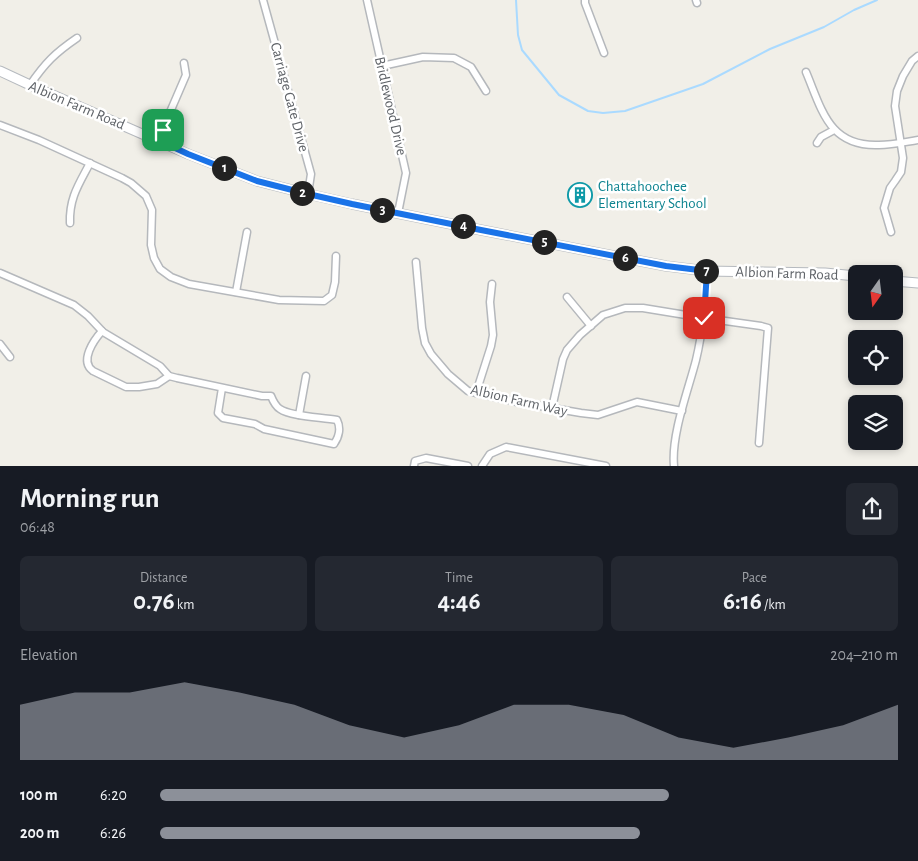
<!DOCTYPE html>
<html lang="en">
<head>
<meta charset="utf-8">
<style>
  :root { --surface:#171b24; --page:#242831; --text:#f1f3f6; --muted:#9ea1a6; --accent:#8c9099 }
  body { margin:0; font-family:"Alegreya Sans",sans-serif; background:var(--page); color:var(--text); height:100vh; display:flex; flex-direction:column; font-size:19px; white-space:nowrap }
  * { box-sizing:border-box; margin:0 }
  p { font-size:16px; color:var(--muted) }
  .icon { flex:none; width:28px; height:28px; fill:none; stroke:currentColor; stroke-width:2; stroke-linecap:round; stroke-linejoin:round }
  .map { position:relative; height:466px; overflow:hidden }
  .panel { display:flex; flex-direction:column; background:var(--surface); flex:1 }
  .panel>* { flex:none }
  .needle { width:32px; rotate:194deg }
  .controls { position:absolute; left:848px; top:265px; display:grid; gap:10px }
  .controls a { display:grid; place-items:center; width:55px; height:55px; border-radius:8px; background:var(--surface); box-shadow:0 2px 8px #0003; font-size:25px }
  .pin { position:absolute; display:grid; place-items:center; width:42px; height:42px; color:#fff; margin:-21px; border-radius:10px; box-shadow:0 2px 8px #0006 }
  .km { position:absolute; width:25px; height:25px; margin:-12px; border-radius:50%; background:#222; color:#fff; font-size:14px; line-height:25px; text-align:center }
  .round { display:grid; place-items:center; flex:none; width:52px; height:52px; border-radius:8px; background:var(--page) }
  .head { display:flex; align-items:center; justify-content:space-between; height:85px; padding:0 20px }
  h1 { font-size:28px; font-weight:600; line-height:38px }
  .stats { display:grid; grid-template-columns:repeat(3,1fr); gap:8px; height:85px; padding:5px 20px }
  .stats div { display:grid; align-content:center; border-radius:8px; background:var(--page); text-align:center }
  .stats b { font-size:25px; font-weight:600 }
  .stats small { font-size:14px; font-weight:400 }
  .stats p { font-size:14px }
  .chart { height:140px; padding:10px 20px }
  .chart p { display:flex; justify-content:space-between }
  .chart svg { width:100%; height:90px; margin-top:5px; fill:var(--accent); opacity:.7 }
  ul { padding:0 20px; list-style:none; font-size:16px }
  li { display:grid; grid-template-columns:80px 60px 1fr; align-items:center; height:38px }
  li i { height:12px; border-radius:6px; background:var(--accent) }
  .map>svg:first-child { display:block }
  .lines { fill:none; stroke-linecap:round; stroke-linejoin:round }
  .stream { stroke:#aadaff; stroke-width:2 }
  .street-casing { stroke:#b5b8bc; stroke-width:9 }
  .secondary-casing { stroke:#b6babf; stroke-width:11 }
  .street { stroke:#fff; stroke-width:6 }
  .secondary { stroke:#fff; stroke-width:9 }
  .route-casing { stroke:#fff; stroke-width:10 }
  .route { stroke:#1a73e8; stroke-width:6 }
  .labels { text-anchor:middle; stroke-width:5; stroke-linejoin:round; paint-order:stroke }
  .street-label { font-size:15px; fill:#5f6368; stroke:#fff }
  .culture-label { font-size:15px; fill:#0d838f; stroke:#fff; text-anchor:start }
</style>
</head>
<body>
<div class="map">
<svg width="918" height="466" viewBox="0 0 918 466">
  <rect width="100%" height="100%" fill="#f1efe8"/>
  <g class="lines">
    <polyline class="stream" points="516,0 518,35 522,50 559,95 588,111 603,113 625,111 703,84 770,49 824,27 854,10 877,0"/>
    <defs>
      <g id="street">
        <polyline points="263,0 311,174 308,194"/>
        <polyline points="367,0 406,173 398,213"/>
        <polyline points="585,0 585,3 604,53"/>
        <polyline points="696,0 697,3"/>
        <polyline points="382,66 423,57 454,58 471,67 486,91"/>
        <path d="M806,72c16,38 23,75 73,73 13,0 26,-3 39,-5"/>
        <path d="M30,85c15,-22 25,-32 47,-47"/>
        <polyline points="0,125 39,140 122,178 131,183 146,196 152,210 151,245 154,258 160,269 171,277 189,284 279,300 324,301 332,295 335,282 336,256"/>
        <polyline points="158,140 186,75 184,63"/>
        <polyline points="817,143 821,137 834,130"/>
        <path d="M70,223c-1,-25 9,-39 20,-60"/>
        <polyline points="891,232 884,208 890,188 895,181 901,172 903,158 895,106 897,91 903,76 912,61 918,56"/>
        <polyline points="416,262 422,328 425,343 431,354 448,374 468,391 517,402 581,413 598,415 637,402 682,411"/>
        <path d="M0,273l74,32 14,11 15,16 57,34 9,10 8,2 85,18h9c2,5 4,10 9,13 12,8 42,8 57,11 4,8 2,17 -3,24l-70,-15 -9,-5 -32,-6 -5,-5 4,-25"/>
        <polyline points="236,292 247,232"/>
        <polyline points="567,297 591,326"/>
        <path d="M102,331c-8,9 -23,30 -9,40l33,16h13l18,-3 12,-8"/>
        <polyline points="0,344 10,357"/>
        <polyline points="476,393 491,346 493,335 490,302 492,284"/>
        <polyline points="552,408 563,359 567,350 580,335 603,315 625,308 643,308 704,318 761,326 768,328 759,443"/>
        <polyline points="299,415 306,376"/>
        <polyline points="414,466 415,461 426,458 468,466"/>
        <polyline points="482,466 490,454 506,447 606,466"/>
        <path d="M674,466c-3,-31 14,-75 22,-106 7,-29 9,-59 11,-89"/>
      </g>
      <g id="secondary">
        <polyline points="0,71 30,85 188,154 257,181 308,194 352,204 481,230 666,266 707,271 825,273 856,276"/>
        <polyline points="894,281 918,283"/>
      </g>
    </defs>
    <use href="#street" class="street-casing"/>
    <use href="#secondary" class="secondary-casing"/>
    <use href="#street" class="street"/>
    <use href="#secondary" class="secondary"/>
  </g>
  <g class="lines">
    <defs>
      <polyline id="route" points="163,130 158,140 188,154 257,181 308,194 352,204 481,230 666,266 707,271 704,318"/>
    </defs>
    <use href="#route" class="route-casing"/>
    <use href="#route" class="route"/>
  </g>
  <defs>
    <symbol id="building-ring" viewBox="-11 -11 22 22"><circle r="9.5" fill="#fff" stroke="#0f9aa8" stroke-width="1.5"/><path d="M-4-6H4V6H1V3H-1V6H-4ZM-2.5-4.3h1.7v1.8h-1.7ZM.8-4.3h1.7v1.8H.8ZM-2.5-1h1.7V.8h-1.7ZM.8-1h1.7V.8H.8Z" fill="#0f9aa8"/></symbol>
  </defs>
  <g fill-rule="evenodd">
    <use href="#building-ring" x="566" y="181" width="28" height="28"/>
  </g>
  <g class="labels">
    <g class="street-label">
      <text transform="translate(290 97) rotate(75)" y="5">Carriage Gate Drive</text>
      <text transform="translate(77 105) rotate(23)" y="5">Albion Farm Road</text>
      <text transform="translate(391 106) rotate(77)" y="5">Bridlewood Drive</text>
      <text transform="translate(787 273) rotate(2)" y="5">Albion Farm Road</text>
      <text transform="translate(519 400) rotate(13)" y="5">Albion Farm Way</text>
    </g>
    <g class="culture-label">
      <text x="598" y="191">Chattahoochee<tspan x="598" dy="17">Elementary School</tspan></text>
    </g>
  </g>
</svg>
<div class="controls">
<a><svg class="needle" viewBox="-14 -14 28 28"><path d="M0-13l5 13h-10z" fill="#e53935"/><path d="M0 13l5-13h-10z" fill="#9ea1a6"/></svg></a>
<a><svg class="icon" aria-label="locate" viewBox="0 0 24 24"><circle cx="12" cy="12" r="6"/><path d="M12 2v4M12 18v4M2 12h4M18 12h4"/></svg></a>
<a><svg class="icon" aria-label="layers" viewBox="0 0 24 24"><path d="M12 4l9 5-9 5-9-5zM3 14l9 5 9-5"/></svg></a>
</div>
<div class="pin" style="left:163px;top:130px;background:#1e9e55"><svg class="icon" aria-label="arrive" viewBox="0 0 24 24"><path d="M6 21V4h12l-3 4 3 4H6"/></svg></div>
<div class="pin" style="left:704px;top:318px;background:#d93025"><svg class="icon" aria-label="check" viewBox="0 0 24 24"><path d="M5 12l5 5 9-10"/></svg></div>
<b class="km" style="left:224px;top:168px">1</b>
<b class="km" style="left:302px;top:193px">2</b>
<b class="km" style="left:382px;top:210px">3</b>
<b class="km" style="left:463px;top:226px">4</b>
<b class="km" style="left:544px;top:242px">5</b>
<b class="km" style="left:625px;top:258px">6</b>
<b class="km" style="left:706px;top:271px">7</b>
</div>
<section class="panel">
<div class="head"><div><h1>Morning run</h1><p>06:48</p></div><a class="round"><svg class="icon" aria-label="share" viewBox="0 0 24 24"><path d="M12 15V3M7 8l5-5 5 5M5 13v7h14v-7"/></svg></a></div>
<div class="stats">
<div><p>Distance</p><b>0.76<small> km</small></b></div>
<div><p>Time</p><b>4:46</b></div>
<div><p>Pace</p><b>6:16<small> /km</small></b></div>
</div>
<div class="chart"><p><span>Elevation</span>204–210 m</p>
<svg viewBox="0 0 160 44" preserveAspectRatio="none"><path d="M0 44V17L10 11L20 11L30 6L40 11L50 17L60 27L70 33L80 27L90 17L100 17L110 22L120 33L130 38L140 33L150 27L160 17V44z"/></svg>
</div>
<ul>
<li><b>100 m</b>6:20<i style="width:69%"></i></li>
<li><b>200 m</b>6:26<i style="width:65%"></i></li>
</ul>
</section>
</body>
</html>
